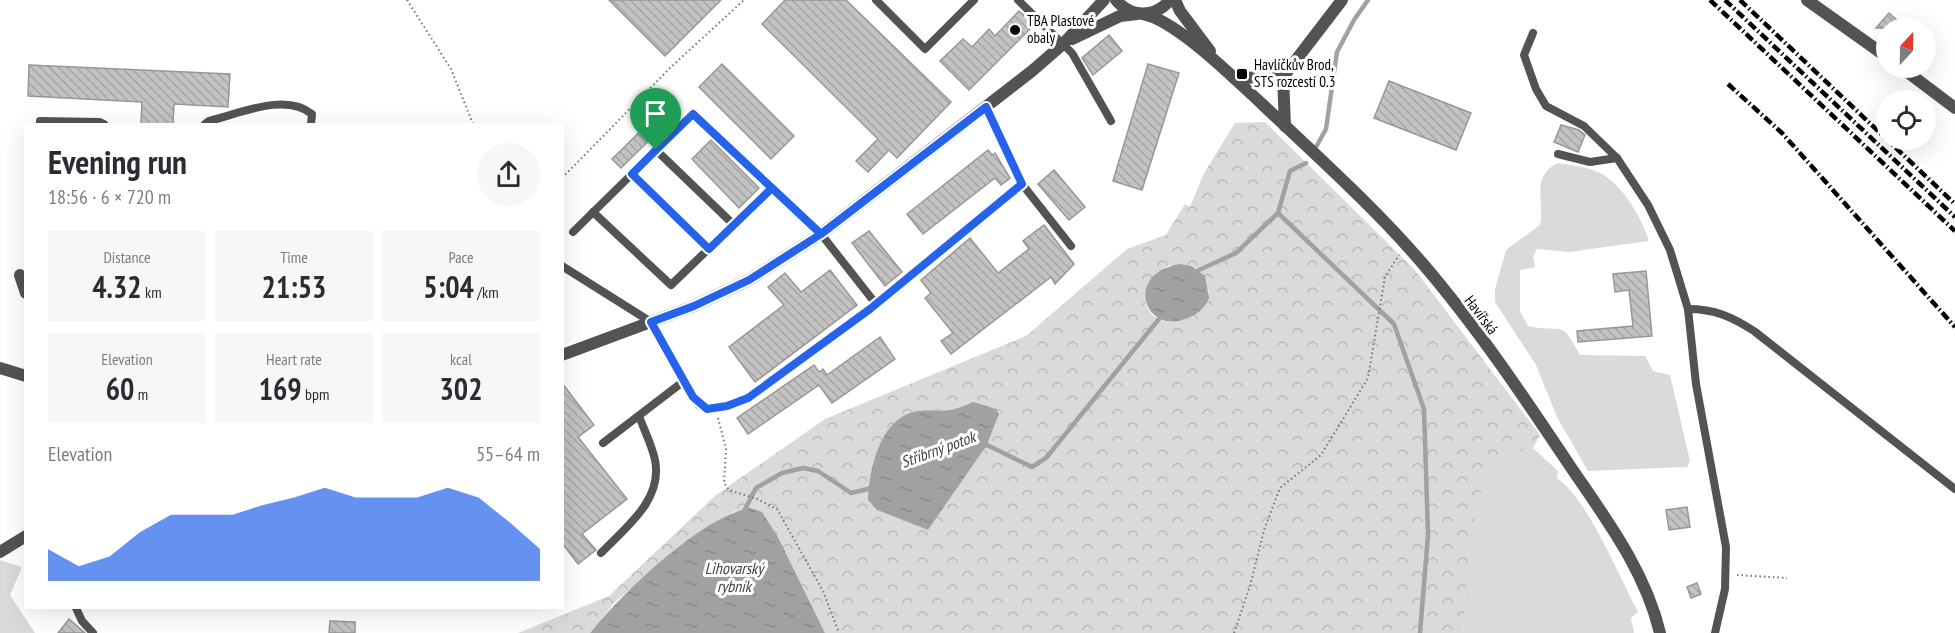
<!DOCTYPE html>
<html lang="en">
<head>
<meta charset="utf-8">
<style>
  :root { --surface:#fff; --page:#f7f7f7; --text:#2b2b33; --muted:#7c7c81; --accent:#2563eb }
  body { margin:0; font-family:"PT Sans Narrow",sans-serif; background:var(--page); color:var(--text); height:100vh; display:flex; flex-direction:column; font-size:22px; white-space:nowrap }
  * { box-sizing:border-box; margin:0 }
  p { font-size:20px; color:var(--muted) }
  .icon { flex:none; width:33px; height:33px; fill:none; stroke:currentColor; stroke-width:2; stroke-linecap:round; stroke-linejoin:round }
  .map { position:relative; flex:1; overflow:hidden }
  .sheet { position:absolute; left:24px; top:123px; width:540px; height:486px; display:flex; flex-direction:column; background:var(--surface); border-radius:0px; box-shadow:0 6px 24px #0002 }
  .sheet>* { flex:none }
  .needle { width:39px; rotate:22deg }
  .controls { position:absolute; left:1876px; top:18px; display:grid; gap:12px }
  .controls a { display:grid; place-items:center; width:60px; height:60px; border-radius:50%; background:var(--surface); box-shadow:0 6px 24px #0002; font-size:30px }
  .pin { position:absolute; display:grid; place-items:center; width:51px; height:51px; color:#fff; margin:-62px -26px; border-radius:50% 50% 50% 0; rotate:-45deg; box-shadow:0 0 6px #0007 }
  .pin .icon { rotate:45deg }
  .round { display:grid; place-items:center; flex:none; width:63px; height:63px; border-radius:32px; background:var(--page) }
  .overview { display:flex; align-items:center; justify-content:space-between; height:102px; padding:0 24px }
  h1 { font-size:33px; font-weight:800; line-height:45px }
  .stats { display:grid; grid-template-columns:repeat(3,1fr); gap:9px; height:102px; padding:6px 24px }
  .stats div { display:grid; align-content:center; border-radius:0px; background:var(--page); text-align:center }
  .stats b { font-size:30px; font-weight:800 }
  .stats small { font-size:16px; font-weight:400 }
  .stats p { font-size:16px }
  .chart { height:168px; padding:12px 24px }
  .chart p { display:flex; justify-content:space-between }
  .chart svg { width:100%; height:108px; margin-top:6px; fill:var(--accent); opacity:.7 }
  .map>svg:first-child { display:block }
  .green { fill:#dadada }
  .forest { fill:url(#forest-crowns); fill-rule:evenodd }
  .water { fill:url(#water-ripples) }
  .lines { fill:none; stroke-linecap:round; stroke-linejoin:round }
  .stream { stroke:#a1a1a1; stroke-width:4.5 }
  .building { fill:url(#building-back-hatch); stroke:#979797; stroke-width:1.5 }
  .path { stroke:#757575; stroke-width:2; stroke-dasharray:1.5 3; stroke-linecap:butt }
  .service { stroke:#535353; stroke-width:8 }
  .minor { stroke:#535353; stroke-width:12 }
  .tertiary { stroke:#535353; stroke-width:12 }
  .rail { stroke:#000; stroke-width:4.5; stroke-dasharray:9 3 1.5 3; stroke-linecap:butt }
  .route-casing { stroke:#fff; stroke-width:12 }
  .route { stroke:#2563eb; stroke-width:8 }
  .poi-dot { fill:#000; stroke:#fff; stroke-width:2 }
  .labels { text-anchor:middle; stroke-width:6; stroke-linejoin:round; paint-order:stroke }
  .poi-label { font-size:15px; fill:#000; stroke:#fff; text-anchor:start }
  .street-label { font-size:15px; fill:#000; stroke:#fff }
  .water-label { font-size:16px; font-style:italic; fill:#424242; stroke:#fff }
</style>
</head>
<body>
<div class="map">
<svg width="1955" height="633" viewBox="0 0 1955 633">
  <defs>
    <pattern id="forest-crowns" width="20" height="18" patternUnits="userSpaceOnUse" patternTransform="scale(1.5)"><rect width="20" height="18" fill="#dadada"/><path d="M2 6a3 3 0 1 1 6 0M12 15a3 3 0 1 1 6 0" fill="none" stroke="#b9b9b9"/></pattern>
    <pattern id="water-ripples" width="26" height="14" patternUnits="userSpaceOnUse" patternTransform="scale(1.5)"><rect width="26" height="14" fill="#a1a1a1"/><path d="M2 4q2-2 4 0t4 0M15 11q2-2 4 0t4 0" fill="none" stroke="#898989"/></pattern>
    <pattern id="building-back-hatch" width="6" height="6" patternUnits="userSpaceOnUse" patternTransform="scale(1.5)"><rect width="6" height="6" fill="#c3c3c3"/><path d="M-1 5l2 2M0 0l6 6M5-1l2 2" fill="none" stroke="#a6a6a6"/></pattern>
  </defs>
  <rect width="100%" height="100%" fill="#fff"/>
  <g class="green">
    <path d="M1558,163c13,2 30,4 42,10 22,11 42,45 49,68l-80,11 -32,-3 -4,8 2,10 -15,3v41l8,15c36,8 32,-9 52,29l65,1 8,15 17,4 20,86 -3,6 -99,4 -31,-54 -21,-52 -41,-63v-13l11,-39 34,-25c5,-22 -10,-49 18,-62z"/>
    <path d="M1533,448l25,23 -1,7c30,20 63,100 81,134l-7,6 3,15h-171c4,-40 5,-154 39,-176 8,-5 22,-6 31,-9z"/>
    <polygon points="0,560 22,567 10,595 35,633 0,633"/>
  </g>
  <path class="forest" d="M1265,122l150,148 125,165 -7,13c-9,3 -23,4 -31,9 -33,22 -35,136 -39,176h-638l-46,-94 -44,-28 -36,22 -83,68 -26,32h-72l91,-37 107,-101 109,-76 201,-83 101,-87 39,-14 19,-31 5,3 14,-34 31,-50zM1170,265l39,25 -3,15c-9,5 -21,15 -30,16 -35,5 -44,-38 -6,-56zM953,410l46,4 -12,31 -59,85 -51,-20 36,-98z"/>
  <g class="water">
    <path d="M1180,264l11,2 14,10 4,22c-4,10 -10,15 -19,19 -45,22 -68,-44 -10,-53z"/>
    <path d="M973,402l23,7 3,5 -12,31 -59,85 -51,-20 -9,-10c1,-29 11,-79 45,-88 11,-3 25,0 37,-2 8,-1 16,-5 23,-8z"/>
    <path d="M750,508l12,4 17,27 46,94h-235c31,-39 111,-116 160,-125z"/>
  </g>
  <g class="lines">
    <g class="stream">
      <polyline points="1315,149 1326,129 1337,52 1354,20 1368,0"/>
      <polyline points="1278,213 1394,324 1424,409 1428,535 1420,633"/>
      <polyline points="1195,275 1199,270 1236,253 1278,213 1290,171 1306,163"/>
      <polyline points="981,447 987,445 1032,467 1046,458 1163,314"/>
      <polyline points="743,513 756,488 782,473 803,468 818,471 851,493 872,488"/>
    </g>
  </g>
  <g class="building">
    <polygon points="609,0 721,0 665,56"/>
    <polygon points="785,0 846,0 951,102 897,158 889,150 868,172 856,161 878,139 762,24"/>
    <polygon points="1019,11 1034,25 969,90 940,61 963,39 972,47 989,29 995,36"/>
    <polygon points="1889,13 1900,23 1894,28 1876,28"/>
    <polygon points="1109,35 1122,51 1093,75 1082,58"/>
    <polygon points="722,64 794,136 771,159 699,87"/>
    <polygon points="1148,64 1179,73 1142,190 1113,181"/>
    <polygon points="29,65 230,74 228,107 174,104 173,124 141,124 142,102 28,96"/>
    <polygon points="1389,81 1471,113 1456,150 1374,118"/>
    <polygon points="667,105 676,114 621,168 612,159"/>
    <polygon points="1561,125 1579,130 1585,135 1578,152 1554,142"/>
    <polygon points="711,140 759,188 739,208 692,159"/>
    <polygon points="988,150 992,155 995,153 1010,178 1001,185 995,178 923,234 907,214"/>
    <polygon points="1054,170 1085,207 1069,220 1038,184"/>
    <polygon points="1044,225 1074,264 1055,284 1051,277 951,354 941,341 953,333 925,298 931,293 921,280 970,238 998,273 1029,249 1023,241"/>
    <polygon points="869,231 902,272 885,286 852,243"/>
    <polygon points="830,270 857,305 755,382 729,347 784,305 768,287 785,273 801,292"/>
    <polygon points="1646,271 1652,336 1578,342 1577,331 1633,326 1629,290 1615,292 1613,274"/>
    <polygon points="880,337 895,359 832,403 819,385 748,434 737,418 814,365 819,372 823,369 827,375"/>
    <polygon points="562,383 594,425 578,437 627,499 582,534 596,550 578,564 562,543"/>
    <polygon points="1687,507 1690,527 1669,530 1666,510"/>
    <polygon points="1697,583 1701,594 1691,598 1687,587"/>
    <polygon points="69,619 84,632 85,633 58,633"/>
    <polygon points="330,621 355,622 355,633 329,633"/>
  </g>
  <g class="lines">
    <g class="path">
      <polyline points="407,0 451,69 473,124"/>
      <polyline points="562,178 671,67 744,0"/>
      <polyline points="718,418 726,449 724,483 729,490 757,499 777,509 823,591 839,633"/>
      <polyline points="1737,575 1787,578"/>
      <polyline points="1234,633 1250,586 1264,530 1280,488 1321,455 1368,378 1385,277 1399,255"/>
    </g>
    <g class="service">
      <polyline points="876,0 925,49 974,0"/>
      <polyline points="1018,0 1072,53 1111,121"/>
      <polyline points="1533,33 1524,55 1536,89 1546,106 1584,126 1617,158 1648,205 1670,250 1688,309 1696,384 1726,547 1725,589 1715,633"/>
      <polyline points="986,107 1022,184 1071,246"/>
      <polyline points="40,124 40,121 100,122 104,124"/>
      <path d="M205,124l4,-3c30,-7 76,-29 103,-7l-1,10"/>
      <polyline points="656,150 734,225"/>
      <polyline points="1558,154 1590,162 1617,158"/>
      <polyline points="632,174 709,249"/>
      <polyline points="593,212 671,285 772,188"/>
      <polyline points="573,232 693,114 821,234 876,304"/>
      <polyline points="562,266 651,322 693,397 699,405 716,409 748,398 870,309 1022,184"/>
      <path d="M1688,309c27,0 44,8 66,22l201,158"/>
      <polyline points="603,443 684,381"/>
      <path d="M601,553c25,-26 62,-53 54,-93 -3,-15 -11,-30 -16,-44"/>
      <polyline points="76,608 82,621 93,633"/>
    </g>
    <g class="minor">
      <polyline points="1807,0 1887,57"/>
      <polyline points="1902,68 1955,108"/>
      <polyline points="1234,78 1283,77"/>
      <polyline points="1285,126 1283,77 1342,0"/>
      <polyline points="20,275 26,293"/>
      <polyline points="0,552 26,536"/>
    </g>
    <g class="tertiary">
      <path d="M1116,0c15,18 39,18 54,0"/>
      <polyline points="1175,0 1180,11 1210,51"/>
      <path d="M1143,14c33,6 93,66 119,90 55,52 112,103 161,160 54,63 101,133 147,202 36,53 75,104 90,167"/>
      <polyline points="1072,39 1120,16 1137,14"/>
      <polyline points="562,355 694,306 749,280 821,234 1032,71 1063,44 1104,0"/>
      <polyline points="0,368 26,376"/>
    </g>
    <g class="rail">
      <polyline points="1710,0 1955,231"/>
      <polyline points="1725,0 1955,217"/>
      <polyline points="1740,0 1955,204"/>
      <polyline points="1728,84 1782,133 1955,327"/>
    </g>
  </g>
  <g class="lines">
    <defs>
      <polyline id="route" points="656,150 693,114 821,234 749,280 694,306 651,322 693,397 707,409 727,406 748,398 870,309 1022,184 986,107 821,234 772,188 709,249 632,174 656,150"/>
    </defs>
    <use href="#route" class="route-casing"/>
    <use href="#route" class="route"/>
  </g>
  <g class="poi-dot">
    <circle cx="1015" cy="30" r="6"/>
    <rect x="1236" y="68" width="12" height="12" rx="3"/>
  </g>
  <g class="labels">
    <g class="poi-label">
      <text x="1027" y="26">TBA Plastové<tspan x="1027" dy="17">obaly</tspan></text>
      <text x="1254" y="70">Havlíčkův Brod,<tspan x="1254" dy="17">STS rozcestí 0.3</tspan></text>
    </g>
    <g class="street-label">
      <text transform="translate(1481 315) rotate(53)" y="5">Havířská</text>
    </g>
    <g class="water-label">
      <text transform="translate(938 449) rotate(-20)" y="6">Stříbrný potok</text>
      <text x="734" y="574">Lihovarský<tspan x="734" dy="18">rybník</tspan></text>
    </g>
  </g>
</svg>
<div class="controls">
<a><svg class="needle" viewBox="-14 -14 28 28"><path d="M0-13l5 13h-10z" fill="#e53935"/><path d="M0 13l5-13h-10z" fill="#7c7c81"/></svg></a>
<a><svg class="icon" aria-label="locate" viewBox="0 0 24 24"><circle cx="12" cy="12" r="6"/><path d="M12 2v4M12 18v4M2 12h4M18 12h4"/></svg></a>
</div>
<div class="pin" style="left:656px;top:150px;background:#1e9e55"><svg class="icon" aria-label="arrive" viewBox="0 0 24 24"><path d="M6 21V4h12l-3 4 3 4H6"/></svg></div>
<section class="sheet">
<div class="overview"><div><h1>Evening run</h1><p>18:56 · 6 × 720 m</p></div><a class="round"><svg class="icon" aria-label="share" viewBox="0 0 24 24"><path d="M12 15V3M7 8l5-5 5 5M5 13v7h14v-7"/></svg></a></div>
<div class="stats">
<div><p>Distance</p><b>4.32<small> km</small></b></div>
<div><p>Time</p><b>21:53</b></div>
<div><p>Pace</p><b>5:04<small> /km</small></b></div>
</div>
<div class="stats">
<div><p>Elevation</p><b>60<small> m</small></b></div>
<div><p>Heart rate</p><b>169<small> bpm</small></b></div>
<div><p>kcal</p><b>302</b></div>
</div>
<div class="chart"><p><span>Elevation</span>55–64 m</p>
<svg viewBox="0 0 160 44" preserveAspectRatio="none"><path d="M0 44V31L10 38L20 34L30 24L40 17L50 17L60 17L70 13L80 10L90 6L100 10L110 10L120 10L130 6L140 10L150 20L160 31V44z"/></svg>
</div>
</section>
</div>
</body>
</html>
